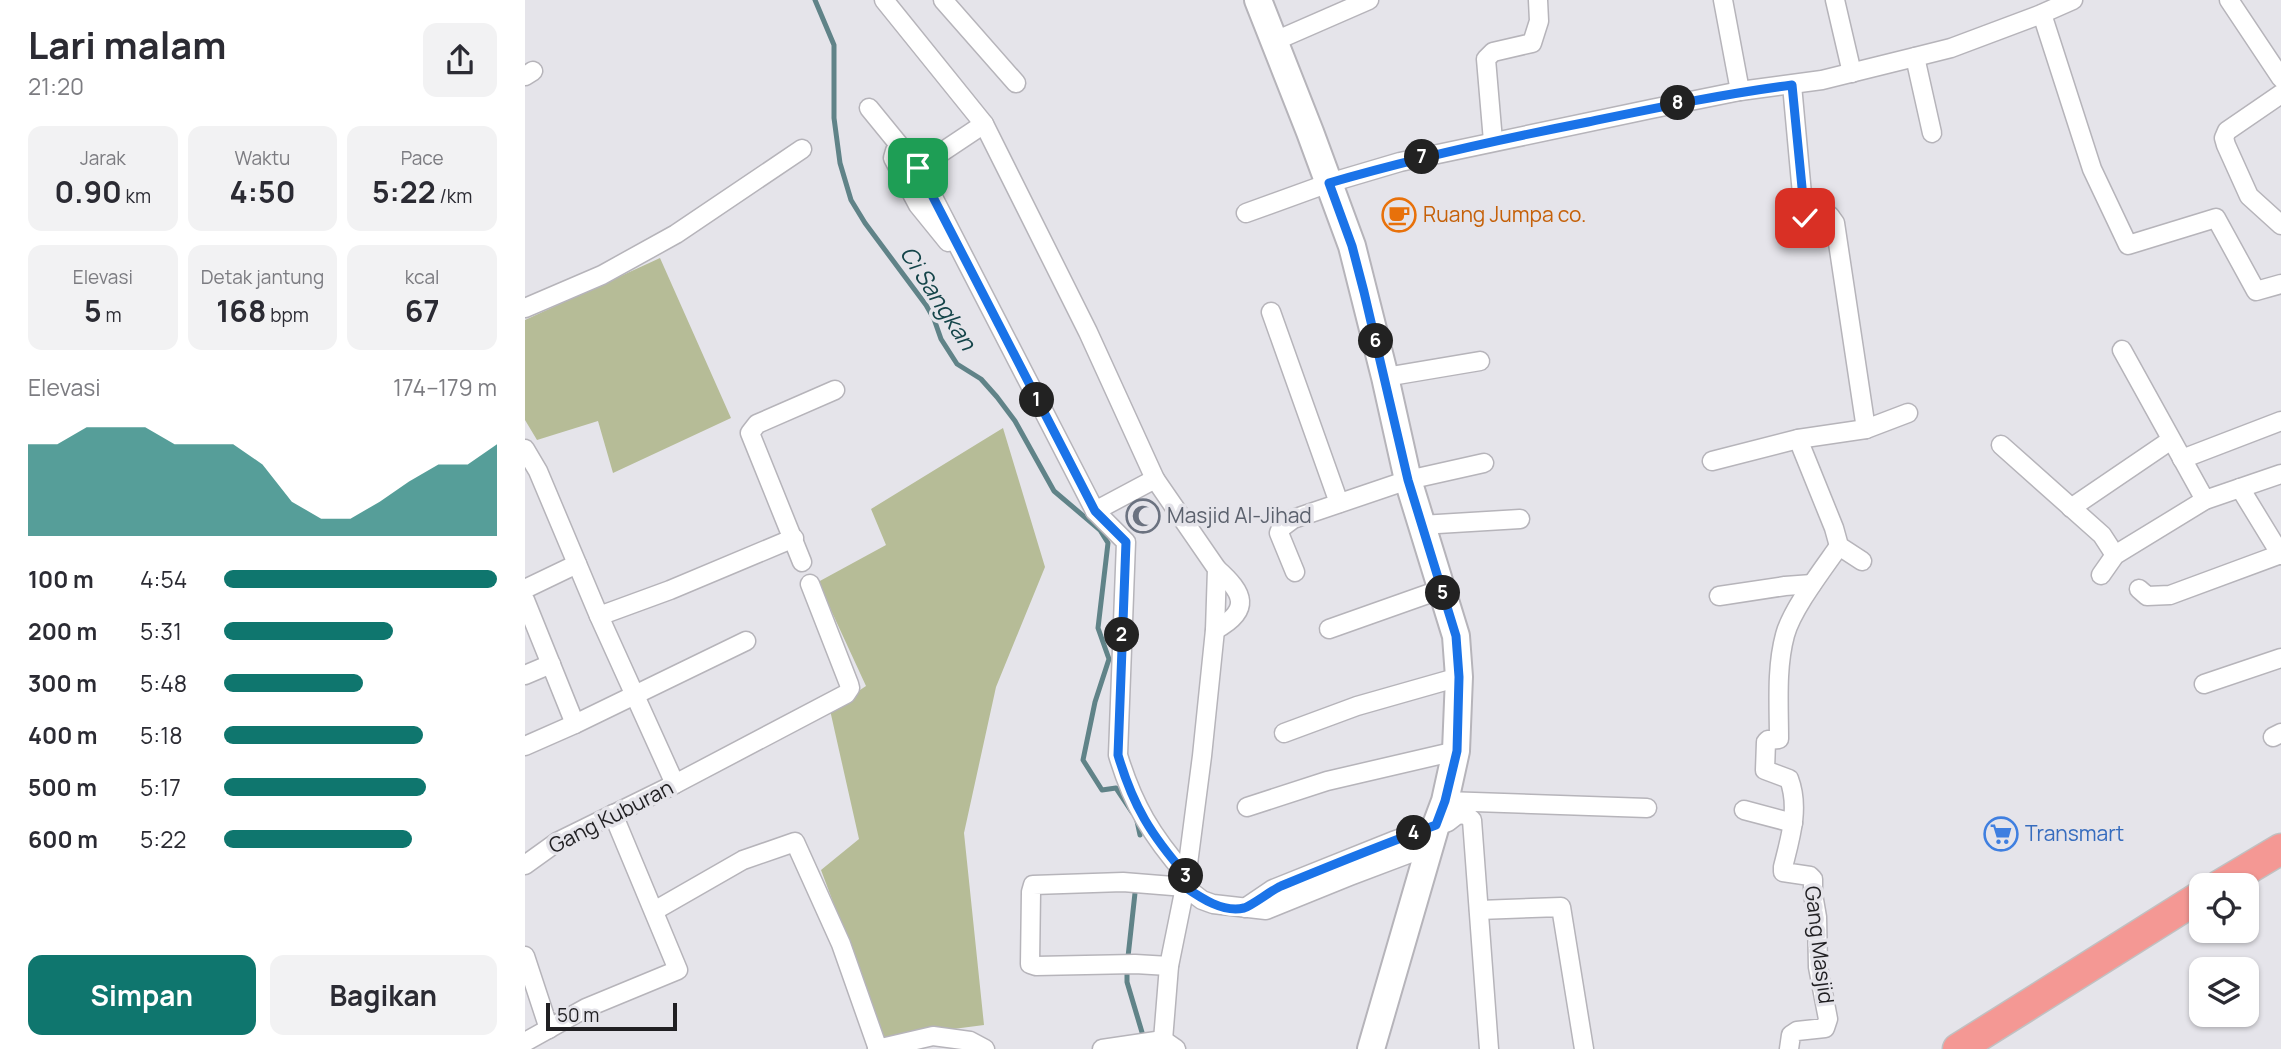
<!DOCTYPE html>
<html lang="id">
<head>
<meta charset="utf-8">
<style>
  :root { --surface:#fff; --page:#f2f2f3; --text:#2b2b33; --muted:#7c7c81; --accent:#0f766e }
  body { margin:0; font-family:Manrope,sans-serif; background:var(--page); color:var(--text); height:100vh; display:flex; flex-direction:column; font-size:26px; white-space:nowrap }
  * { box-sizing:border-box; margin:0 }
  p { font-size:23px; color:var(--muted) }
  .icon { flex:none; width:38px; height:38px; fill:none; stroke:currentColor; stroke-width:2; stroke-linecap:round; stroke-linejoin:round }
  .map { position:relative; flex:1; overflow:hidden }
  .drawer { display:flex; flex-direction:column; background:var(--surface); width:525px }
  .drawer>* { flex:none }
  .controls { position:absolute; left:1664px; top:873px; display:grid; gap:14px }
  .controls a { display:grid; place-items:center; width:70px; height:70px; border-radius:14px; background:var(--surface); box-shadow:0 2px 5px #0004; font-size:35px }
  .scale { position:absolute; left:21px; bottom:18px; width:131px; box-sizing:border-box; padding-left:7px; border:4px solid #201f22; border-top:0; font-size:19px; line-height:24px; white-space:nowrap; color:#201f22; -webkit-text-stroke:5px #e5e4ea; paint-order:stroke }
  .pin { position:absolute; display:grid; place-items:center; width:60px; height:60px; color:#fff; margin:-30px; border-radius:14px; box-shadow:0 4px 10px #0006 }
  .km { position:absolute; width:35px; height:35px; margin:-18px; border-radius:50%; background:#222; color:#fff; font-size:19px; line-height:35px; text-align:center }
  .round { display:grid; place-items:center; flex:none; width:74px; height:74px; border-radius:14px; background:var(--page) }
  .headline { display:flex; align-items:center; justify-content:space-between; height:119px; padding:0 28px }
  h1 { font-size:38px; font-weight:700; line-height:52px }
  .figures { display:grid; grid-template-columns:repeat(3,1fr); gap:10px; height:119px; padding:7px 28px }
  .figures div { display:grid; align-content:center; border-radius:14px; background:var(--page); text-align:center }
  .figures b { font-size:30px; font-weight:700 }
  .figures small { font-size:19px; font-weight:400 }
  .figures p { font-size:19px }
  .chart { height:196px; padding:14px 28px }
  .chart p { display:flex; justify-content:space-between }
  .chart svg { width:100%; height:126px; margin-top:7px; fill:var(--accent); opacity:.7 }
  .action { display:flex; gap:14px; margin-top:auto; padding:14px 28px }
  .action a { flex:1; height:80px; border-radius:14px; background:var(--accent); color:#fff; font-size:28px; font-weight:700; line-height:80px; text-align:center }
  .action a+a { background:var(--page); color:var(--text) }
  ul { padding:0 28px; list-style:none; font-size:23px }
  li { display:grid; grid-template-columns:112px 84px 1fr; align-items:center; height:52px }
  li i { height:18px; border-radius:9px; background:var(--accent) }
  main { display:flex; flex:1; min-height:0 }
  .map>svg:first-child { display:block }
  .green { fill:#b6bc97 }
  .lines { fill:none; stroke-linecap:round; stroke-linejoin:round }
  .stream { stroke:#608388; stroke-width:5 }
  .minor-casing { stroke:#b6b4ba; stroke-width:21 }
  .secondary-casing { stroke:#b6b4ba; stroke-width:30 }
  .trunk-casing { stroke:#c1c0c1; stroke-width:33 }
  .minor { stroke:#fff; stroke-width:18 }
  .secondary { stroke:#fff; stroke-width:26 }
  .trunk { stroke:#f49894; stroke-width:30 }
  .route-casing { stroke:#fff; stroke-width:14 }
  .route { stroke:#1a73e8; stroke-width:9 }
  .labels { text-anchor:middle; stroke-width:7; stroke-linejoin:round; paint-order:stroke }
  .food-label { font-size:21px; fill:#c56008; stroke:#e5e4ea; text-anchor:start }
  .worship-label { font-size:21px; fill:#5b616d; stroke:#e5e4ea; text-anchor:start }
  .street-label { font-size:21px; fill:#201f22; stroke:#e5e4ea }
  .shop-label { font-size:21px; fill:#366cbe; stroke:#e5e4ea; text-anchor:start }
  .water-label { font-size:23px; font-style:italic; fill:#144449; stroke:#e5e4ea }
</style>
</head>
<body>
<main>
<section class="drawer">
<div class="headline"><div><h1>Lari malam</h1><p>21:20</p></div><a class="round"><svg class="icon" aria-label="share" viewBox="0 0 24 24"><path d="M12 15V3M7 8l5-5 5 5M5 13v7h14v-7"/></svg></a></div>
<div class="figures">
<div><p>Jarak</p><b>0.90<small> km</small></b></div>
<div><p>Waktu</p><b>4:50</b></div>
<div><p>Pace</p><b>5:22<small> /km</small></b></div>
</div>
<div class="figures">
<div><p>Elevasi</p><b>5<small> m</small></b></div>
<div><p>Detak jantung</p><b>168<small> bpm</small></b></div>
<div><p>kcal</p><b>67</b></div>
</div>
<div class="chart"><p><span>Elevasi</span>174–179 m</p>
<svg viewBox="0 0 160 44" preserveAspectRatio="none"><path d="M0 44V12L10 12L20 6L30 6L40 6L50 12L60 12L70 12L80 19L90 32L100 38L110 38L120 32L130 25L140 19L150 19L160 12V44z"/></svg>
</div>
<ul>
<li><b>100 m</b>4:54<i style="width:100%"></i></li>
<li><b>200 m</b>5:31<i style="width:62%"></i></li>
<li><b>300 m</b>5:48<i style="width:51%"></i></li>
<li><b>400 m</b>5:18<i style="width:73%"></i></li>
<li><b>500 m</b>5:17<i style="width:74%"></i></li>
<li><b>600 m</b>5:22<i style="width:69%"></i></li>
</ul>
<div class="action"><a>Simpan</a><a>Bagikan</a></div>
</section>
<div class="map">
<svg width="1756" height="1049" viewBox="0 0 1756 1049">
  <rect width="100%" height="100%" fill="#e5e4ea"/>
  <g class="green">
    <polygon points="135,258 206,418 88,473 73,421 12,440 0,420 0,320"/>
    <polygon points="478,428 520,567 471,687 439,833 459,1025 359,1038 296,870 334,839 305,710 341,686 293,582 361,545 346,509"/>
  </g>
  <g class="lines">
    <g class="stream">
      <polyline points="290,0 309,45 309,118 315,163 326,200 340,223 401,305 409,319 416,339 432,364 456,379 472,397 490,421 529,491 575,530 583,543 573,628 584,659 570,702 558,760 577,790 591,788 607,812"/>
      <polyline points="612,821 615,835"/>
      <polyline points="610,893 602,966 602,982 619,1039"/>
    </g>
    <defs>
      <g id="minor">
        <polyline points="359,0 459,124 563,332 630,479 692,569 690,630 677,756 660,887 644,966 638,1040"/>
        <polyline points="418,0 491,83"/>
        <polyline points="1198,0 1215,91"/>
        <polyline points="1310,0 1327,73"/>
        <polyline points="1704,0 1756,78"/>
        <polyline points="1517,14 1567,169 1603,245 1691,218 1731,291 1756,284"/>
        <polyline points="750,41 844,0"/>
        <polyline points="1390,57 1407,133"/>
        <polyline points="0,76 8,71"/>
        <polyline points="1267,85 1279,216 1283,219 1305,216 1310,223 1341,429"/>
        <polyline points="1756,94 1702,131 1699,138 1701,145 1724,196 1756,225"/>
        <path d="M344,108l49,60 177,343 31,31 -8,213c15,50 34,81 68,120"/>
        <polyline points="968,141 961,59 968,52 1007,43 1014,21 1013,0"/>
        <polyline points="375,146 370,151 368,158 393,205 423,242"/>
        <polyline points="393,168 459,124"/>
        <polyline points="721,213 804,183 875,162 1126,109 1215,91 1297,80 1390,57 1426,48 1514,15 1548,0"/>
        <polyline points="0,308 77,275 151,234 277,149"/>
        <polyline points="746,312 814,503"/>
        <polyline points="1597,350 1680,500"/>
        <polyline points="860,377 955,361"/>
        <polyline points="1273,439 1309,528 1314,546 1337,561"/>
        <polyline points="1476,445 1577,535 1590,555"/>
        <polyline points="0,449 13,471 74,616 150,784"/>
        <polyline points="1657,459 1756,421"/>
        <polyline points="1187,461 1273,439 1341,429 1383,413"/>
        <polyline points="1715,488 1756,555"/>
        <polyline points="1546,508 1646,440"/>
        <polyline points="570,511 630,479"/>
        <polyline points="896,525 995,519"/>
        <polyline points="277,562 225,433 232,424 310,390"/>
        <polyline points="770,572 754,533 756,528 768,519 883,480 959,463"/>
        <polyline points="1576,575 1590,555 1680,500 1756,474"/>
        <polyline points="0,589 52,564"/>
        <polyline points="1614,589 1622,596 1645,595 1756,554"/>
        <polyline points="1194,596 1260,586 1287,584"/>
        <polyline points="0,600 50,724"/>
        <polyline points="74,616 145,590 269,538"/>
        <polyline points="804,629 917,589"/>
        <path d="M690,630c37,-20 29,-37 2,-61"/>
        <polyline points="0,675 26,664"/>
        <polyline points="1679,684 1756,658"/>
        <polyline points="759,733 832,706 934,677"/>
        <polyline points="1748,737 1756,733"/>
        <polyline points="0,746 50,724 221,641"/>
        <polyline points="920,801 1122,808"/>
        <polyline points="722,807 802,781 931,751"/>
        <polyline points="1219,810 1268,823"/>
        <polyline points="0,865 32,842 150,784 321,694 325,688 324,684 285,584"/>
        <polyline points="720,908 748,889 868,841 923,822 932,815 940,814 947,820 964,1049"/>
        <polyline points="954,910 1036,907 1059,1049"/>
        <polyline points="129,911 218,860 270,842 316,944 353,1049"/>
        <polyline points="0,956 24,1029"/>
        <polyline points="644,966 610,964 511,966 505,964 506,892 508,885 598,882 660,887 677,900 688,904 741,910 825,876 883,854 905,849"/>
        <polyline points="0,1042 61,1008 153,970 88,814"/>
        <polyline points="352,1049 408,1036 445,1041 460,1049"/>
        <polyline points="577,1049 638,1040 651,1049"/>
        <path d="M1264,1049l2,-14 6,-4 28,-3 3,-9 -10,-52 -1,-50 -4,-23v-15l-3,-3 -27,-4v-5c7,-28 17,-59 6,-88l-24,-9 1,-28 2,-2 11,-1c0,-33 -3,-71 6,-104 7,-26 38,-66 54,-89"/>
      </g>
      <polyline id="secondary" points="733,0 785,132 827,246 860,377 883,480 931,636 934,677 931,751 920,801 911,825 846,1049"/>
      <g id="trunk">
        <polyline points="1694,886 1756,849"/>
        <polyline points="1433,1049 1676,896"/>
      </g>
    </defs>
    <use href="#minor" class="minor-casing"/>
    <use href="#secondary" class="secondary-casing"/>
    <use href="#trunk" class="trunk-casing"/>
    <use href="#minor" class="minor"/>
    <use href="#secondary" class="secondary"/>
    <use href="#trunk" class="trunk"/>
  </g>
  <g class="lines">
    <defs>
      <path id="route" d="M393,168l177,343 31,31 -8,213c15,51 33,80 68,120l-1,12c16,11 38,26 59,21 9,-3 26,-17 37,-22 51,-21 103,-42 155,-61l9,-24 12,-50 2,-74 -3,-41 -48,-156 -44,-188 -12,-46 -23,-63c85,-25 172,-44 259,-61 68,-14 135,-28 204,-37l13,133"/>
    </defs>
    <use href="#route" class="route-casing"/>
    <use href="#route" class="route"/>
  </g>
  <defs>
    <symbol id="cafe-ring" viewBox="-11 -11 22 22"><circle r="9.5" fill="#e5e4ea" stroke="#e8710a" stroke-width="1.5"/><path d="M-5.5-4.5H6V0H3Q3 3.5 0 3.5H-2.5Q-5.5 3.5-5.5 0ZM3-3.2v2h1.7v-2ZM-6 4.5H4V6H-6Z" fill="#e8710a"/></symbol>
    <symbol id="mosque-ring" viewBox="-11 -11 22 22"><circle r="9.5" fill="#e5e4ea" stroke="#6b7280" stroke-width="1.5"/><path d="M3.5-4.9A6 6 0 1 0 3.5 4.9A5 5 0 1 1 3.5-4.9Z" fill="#6b7280"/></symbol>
    <symbol id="supermarket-ring" viewBox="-11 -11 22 22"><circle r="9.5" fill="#e5e4ea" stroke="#3f7fe0" stroke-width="1.5"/><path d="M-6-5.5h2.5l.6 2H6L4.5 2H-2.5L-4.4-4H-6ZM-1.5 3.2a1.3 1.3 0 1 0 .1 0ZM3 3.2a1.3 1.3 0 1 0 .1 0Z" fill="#3f7fe0"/></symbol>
  </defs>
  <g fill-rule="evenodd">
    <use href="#cafe-ring" x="855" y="196" width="38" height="38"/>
    <use href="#mosque-ring" x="599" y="497" width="38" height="38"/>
    <use href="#supermarket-ring" x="1457" y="815" width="38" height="38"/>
  </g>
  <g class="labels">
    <g class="food-label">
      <text x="898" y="222">Ruang Jumpa co.</text>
    </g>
    <g class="worship-label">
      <text x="642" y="523">Masjid Al-Jihad</text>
    </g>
    <g class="street-label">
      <text transform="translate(86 817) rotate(-27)" y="7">Gang Kuburan</text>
      <text transform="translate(1294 945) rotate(83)" y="7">Gang Masjid</text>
    </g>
    <g class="shop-label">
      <text x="1500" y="841">Transmart</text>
    </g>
    <g class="water-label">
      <text transform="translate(413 298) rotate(57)" y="8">Ci Sangkan</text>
    </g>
  </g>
</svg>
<div class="controls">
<a><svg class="icon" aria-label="locate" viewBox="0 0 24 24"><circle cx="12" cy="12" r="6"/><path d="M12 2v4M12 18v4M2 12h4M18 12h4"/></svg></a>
<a><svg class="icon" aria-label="layers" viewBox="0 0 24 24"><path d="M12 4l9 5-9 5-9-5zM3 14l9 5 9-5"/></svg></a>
</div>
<div class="scale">50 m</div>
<div class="pin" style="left:393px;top:168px;background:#1e9e55"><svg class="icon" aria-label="arrive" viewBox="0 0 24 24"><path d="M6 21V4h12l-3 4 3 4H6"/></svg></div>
<div class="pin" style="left:1280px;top:218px;background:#d93025"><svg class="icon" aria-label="check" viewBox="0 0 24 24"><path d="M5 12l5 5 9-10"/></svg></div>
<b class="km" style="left:512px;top:400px">1</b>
<b class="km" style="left:597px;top:635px">2</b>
<b class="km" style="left:661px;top:876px">3</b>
<b class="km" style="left:889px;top:833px">4</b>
<b class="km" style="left:918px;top:593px">5</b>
<b class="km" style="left:851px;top:341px">6</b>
<b class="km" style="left:897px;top:157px">7</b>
<b class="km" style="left:1153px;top:103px">8</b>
</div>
</main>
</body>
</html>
